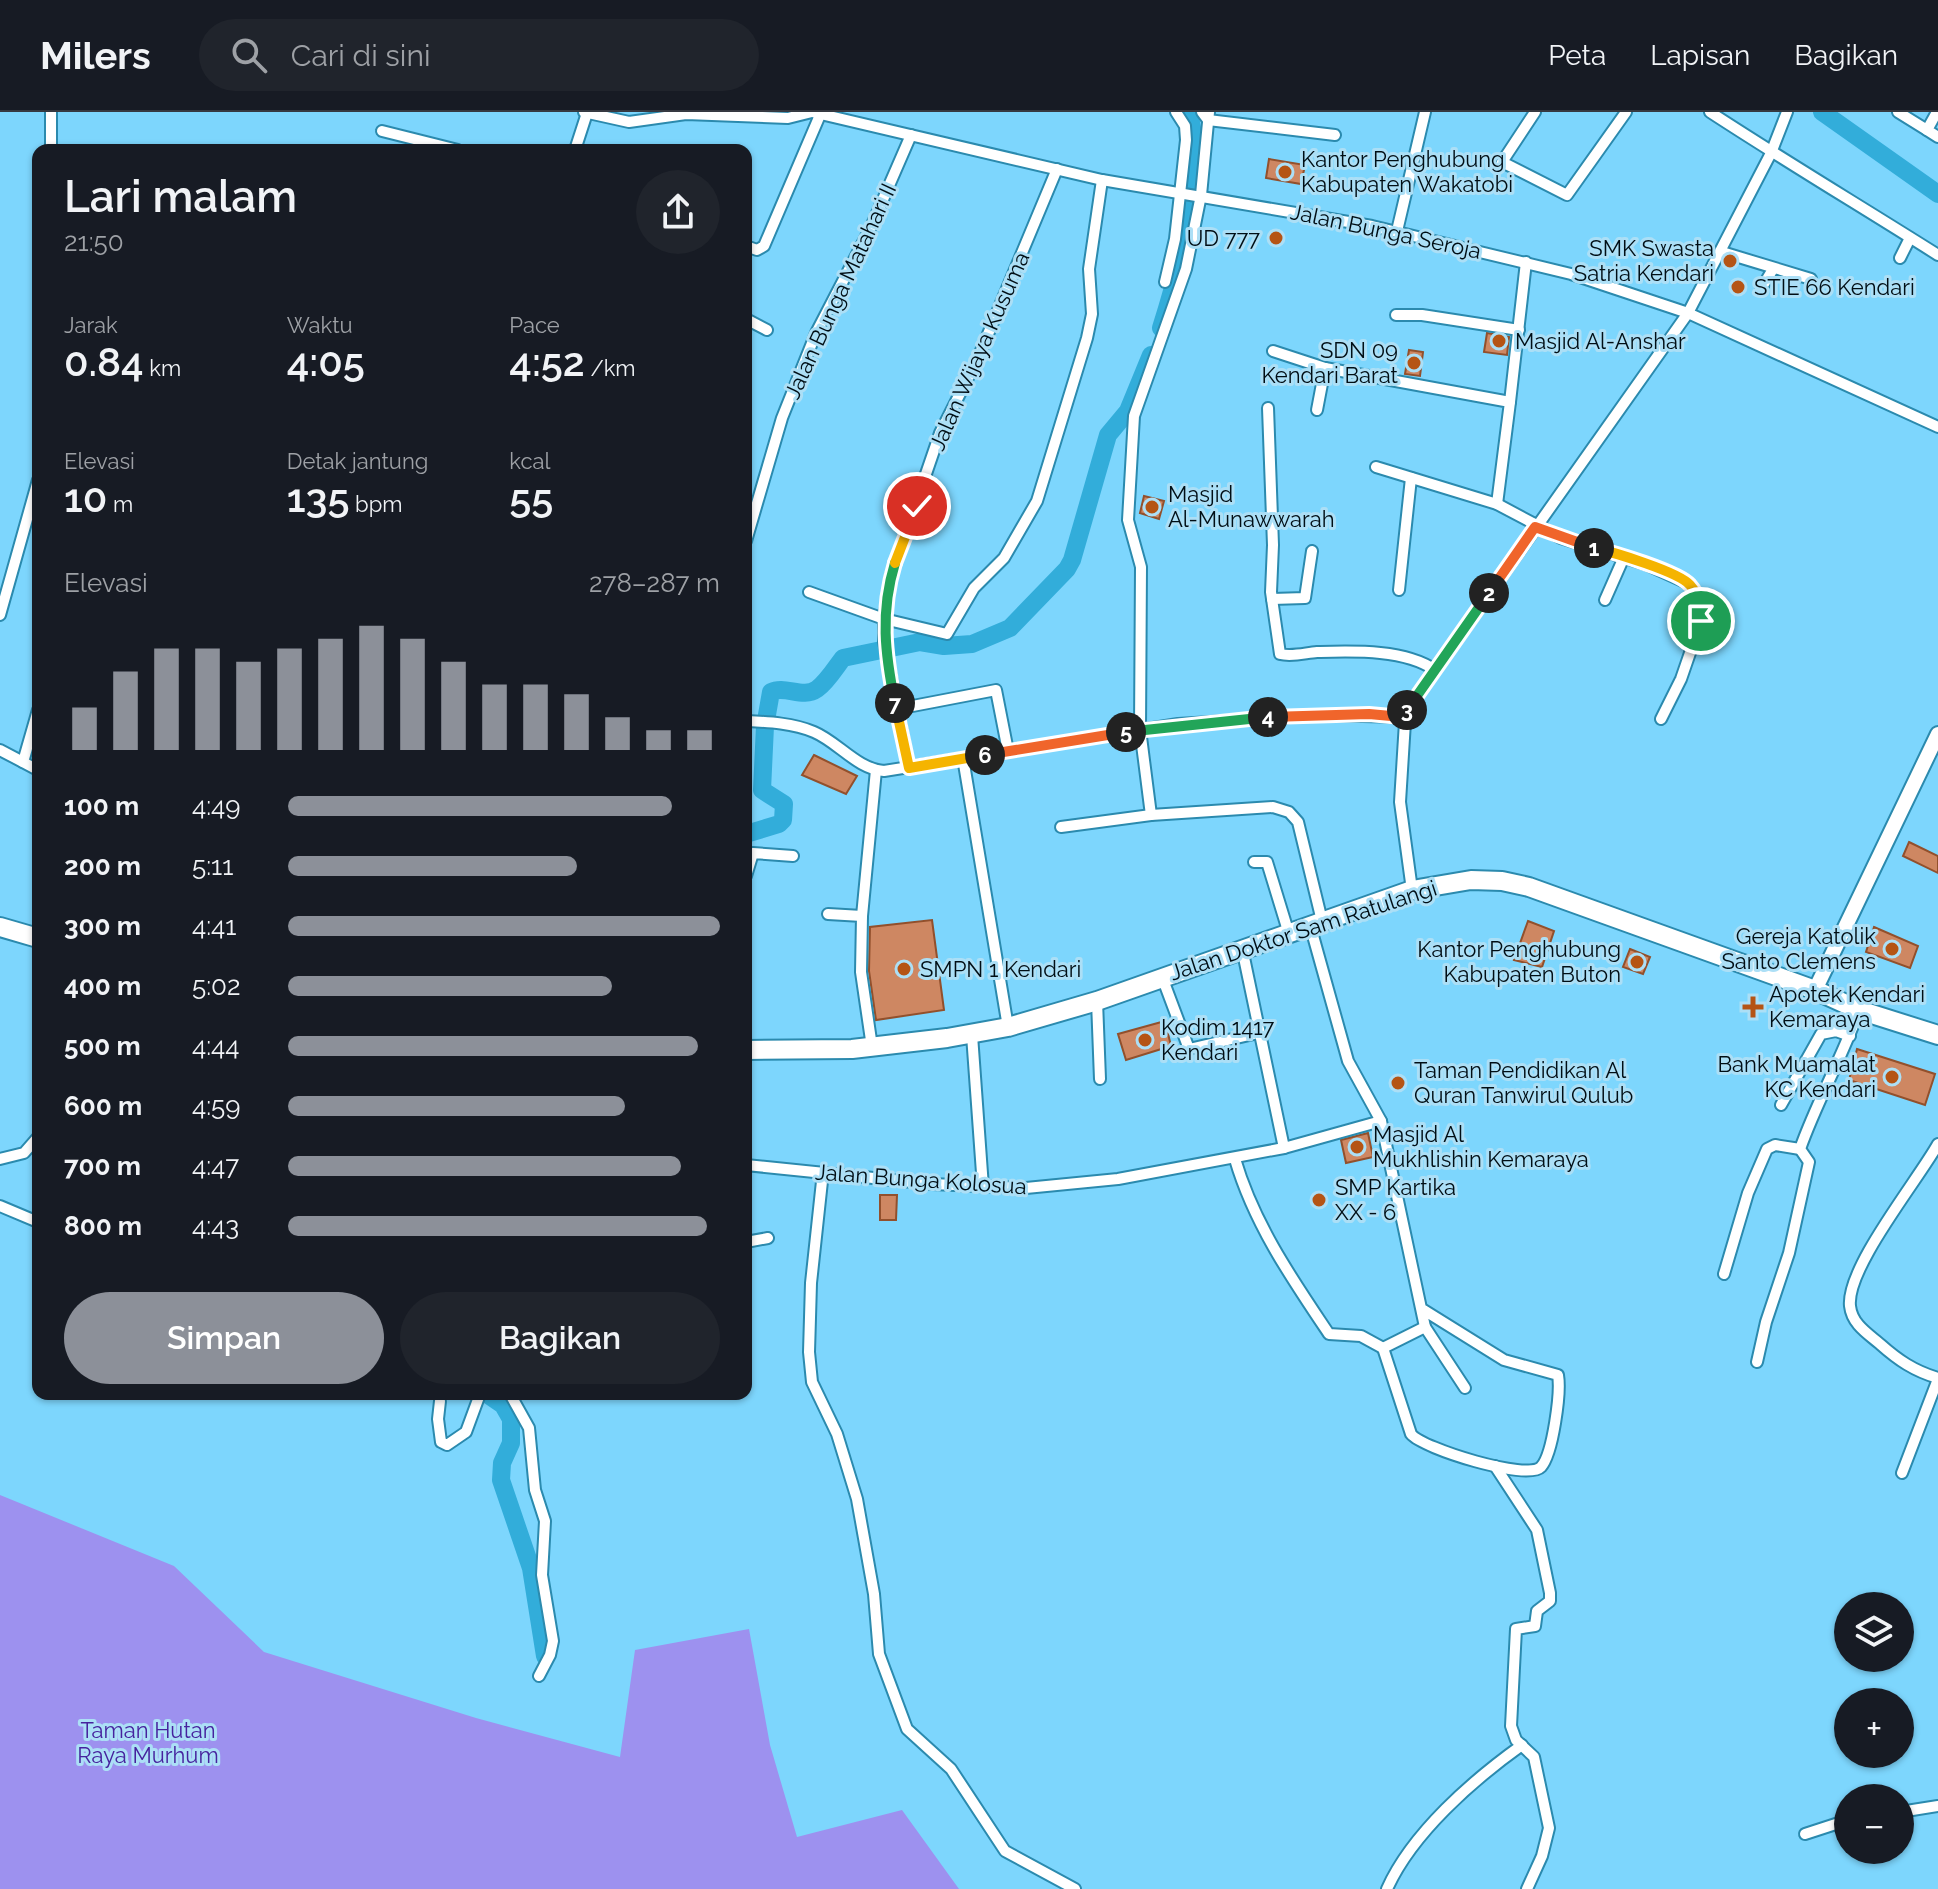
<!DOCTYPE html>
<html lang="id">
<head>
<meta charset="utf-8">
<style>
  :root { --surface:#171b24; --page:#20242c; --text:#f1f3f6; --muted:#9ea1a6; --line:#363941; --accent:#8c9099 }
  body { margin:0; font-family:Raleway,sans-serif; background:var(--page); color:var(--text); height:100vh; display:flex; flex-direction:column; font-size:30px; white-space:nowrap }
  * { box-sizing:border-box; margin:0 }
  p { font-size:26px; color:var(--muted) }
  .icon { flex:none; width:44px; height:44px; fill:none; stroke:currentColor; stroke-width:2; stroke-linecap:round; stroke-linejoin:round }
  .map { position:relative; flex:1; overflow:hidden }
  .side { position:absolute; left:32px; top:32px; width:720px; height:1256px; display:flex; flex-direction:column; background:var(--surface); border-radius:16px; box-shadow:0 2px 6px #0004 }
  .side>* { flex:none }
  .fabs { position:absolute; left:1834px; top:1480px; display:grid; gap:16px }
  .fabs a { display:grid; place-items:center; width:80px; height:80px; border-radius:50%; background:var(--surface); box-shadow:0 2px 6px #0004; font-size:40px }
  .pin { position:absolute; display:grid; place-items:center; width:68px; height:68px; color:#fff; margin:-34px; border:4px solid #fff; border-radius:50%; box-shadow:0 2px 8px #0007 }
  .km { position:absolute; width:40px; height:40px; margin:-20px; border-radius:50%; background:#222; color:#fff; font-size:22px; line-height:40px; text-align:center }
  .round { display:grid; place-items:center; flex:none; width:84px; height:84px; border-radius:42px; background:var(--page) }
  .summary { display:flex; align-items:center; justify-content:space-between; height:136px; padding:0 32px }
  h1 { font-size:44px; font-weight:600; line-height:60px }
  .metrics { display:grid; grid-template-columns:repeat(3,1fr); gap:12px; height:136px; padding:8px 32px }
  .metrics div { display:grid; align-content:center }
  .metrics b { font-size:40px; font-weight:600 }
  .metrics small { font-size:22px; font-weight:400 }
  .metrics p { font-size:22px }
  .chart { height:224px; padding:16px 32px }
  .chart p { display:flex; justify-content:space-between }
  .chart svg { width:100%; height:144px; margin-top:8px; stroke:var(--accent); stroke-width:6 }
  .primary-button { display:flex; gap:16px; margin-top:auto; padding:16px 32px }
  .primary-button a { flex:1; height:92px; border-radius:48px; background:var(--accent); color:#fff; font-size:32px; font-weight:600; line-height:92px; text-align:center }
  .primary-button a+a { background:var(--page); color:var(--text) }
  ul { padding:0 32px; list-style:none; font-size:26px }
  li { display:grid; grid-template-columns:128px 96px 1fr; align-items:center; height:60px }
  li i { height:20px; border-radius:10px; background:var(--accent) }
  header { display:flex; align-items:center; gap:48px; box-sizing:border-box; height:112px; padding:0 40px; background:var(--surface); border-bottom:2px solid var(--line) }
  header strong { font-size:38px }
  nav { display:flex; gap:44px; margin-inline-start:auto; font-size:28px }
  .search { width:560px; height:72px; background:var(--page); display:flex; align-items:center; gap:20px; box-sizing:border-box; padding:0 28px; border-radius:44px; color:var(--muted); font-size:30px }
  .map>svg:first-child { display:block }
  .green { fill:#9d91ef }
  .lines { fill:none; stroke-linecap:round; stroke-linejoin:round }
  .river { stroke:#32adda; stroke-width:18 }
  .building { fill:#ce8762; stroke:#92502c; stroke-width:2 }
  .street-casing { stroke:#2b8aae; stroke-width:14 }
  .secondary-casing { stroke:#2b8aae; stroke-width:18 }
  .highway-casing { stroke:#2b8aae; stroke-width:22 }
  .street { stroke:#fff; stroke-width:10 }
  .secondary { stroke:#fff; stroke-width:14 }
  .highway { stroke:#fff; stroke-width:18 }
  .split-1-casing { stroke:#fff; stroke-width:16 }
  .split-2-casing { stroke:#fff; stroke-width:16 }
  .split-3-casing { stroke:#fff; stroke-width:16 }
  .split-4-casing { stroke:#fff; stroke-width:16 }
  .split-5-casing { stroke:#fff; stroke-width:16 }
  .split-6-casing { stroke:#fff; stroke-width:16 }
  .split-7-casing { stroke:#fff; stroke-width:16 }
  .split-8-casing { stroke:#fff; stroke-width:16 }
  .split-9-casing { stroke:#fff; stroke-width:16 }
  .split-1 { stroke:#f5b400; stroke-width:10 }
  .split-2 { stroke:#f0652b; stroke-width:10 }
  .split-3 { stroke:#22a559; stroke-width:10 }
  .split-4 { stroke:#f0652b; stroke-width:10 }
  .split-5 { stroke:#22a559; stroke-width:10 }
  .split-6 { stroke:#f0652b; stroke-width:10 }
  .split-7 { stroke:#f5b400; stroke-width:10 }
  .split-8 { stroke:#22a559; stroke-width:10 }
  .split-9 { stroke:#f5b400; stroke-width:10 }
  .poi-dot { fill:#b55414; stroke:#acdff6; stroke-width:3 }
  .labels { text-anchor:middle; stroke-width:6; stroke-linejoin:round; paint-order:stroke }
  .poi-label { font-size:22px; fill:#000e15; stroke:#acdff6; text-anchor:start }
  .street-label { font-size:22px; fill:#000e15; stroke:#acdff6 }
  .park-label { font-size:22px; fill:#46229e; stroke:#acdff6 }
</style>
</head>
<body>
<header>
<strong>Milers</strong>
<div class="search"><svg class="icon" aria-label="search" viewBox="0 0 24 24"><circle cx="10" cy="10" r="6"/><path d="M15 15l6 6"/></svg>Cari di sini</div>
<nav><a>Peta</a><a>Lapisan</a><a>Bagikan</a></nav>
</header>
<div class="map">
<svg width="1938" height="1777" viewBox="0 0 1938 1777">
  <rect width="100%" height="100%" fill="#7dd6fd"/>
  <polygon class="green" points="0,1383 174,1454 264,1540 476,1606 620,1645 635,1538 749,1517 770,1633 797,1725 902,1698 959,1777 0,1777"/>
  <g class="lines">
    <g class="river">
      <polyline points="1822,0 1938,82"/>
      <path d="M1161,216c18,-57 47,-159 27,-216"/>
      <path d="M746,722l33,-10 4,-4 1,-16 -22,-14 3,-64 6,-34c14,-7 32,7 46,-3 10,-7 19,-22 26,-31l77,-16 24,4 28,-2 38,-16 57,-59 5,-9 36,-125 20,-24 23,-56"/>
      <polyline points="487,1282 503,1293 511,1307 511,1331 502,1351 501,1368 531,1456 545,1544"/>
    </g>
  </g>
  <g class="building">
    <polygon points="1269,47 1305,53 1301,72 1266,66"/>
    <polygon points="1487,221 1509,225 1507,243 1484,240"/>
    <polygon points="1409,238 1423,240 1420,264 1405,262"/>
    <polygon points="1144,384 1164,389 1159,407 1140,401"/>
    <polygon points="814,643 857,664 846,682 802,663"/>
    <polygon points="1909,730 1938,744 1938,761 1903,744"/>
    <polygon points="932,808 944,898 876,908 869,859 870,815"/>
    <polygon points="1528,809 1554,819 1542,855 1514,848"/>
    <polygon points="1874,815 1918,834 1910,856 1866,840"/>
    <polygon points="1630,837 1650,845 1643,862 1623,855"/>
    <polygon points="1165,909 1171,934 1126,948 1118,922"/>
    <polygon points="1857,937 1935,962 1925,993 1849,968"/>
    <polygon points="1368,1021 1373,1045 1346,1051 1341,1028"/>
    <polygon points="880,1083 897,1083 896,1108 880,1108"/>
  </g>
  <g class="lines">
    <defs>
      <g id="street">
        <polyline points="584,0 629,10 686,2 788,6 812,0"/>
        <polyline points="812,0 1102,68 1372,114 1571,162 1688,201 1938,315"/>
        <polyline points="1202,0 1208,8 1335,23"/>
        <polyline points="1209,0 1201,83 1186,157 1134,304 1128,408 1141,455 1140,617 1151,703 1273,695 1289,700 1298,710 1322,809"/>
        <polyline points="1535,0 1502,50 1567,83 1626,0"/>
        <path d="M1710,0c75,49 152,95 228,143"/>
        <polyline points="1898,0 1927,18"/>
        <polyline points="1937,0 1927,18 1938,25"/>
        <polyline points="382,19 458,38"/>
        <polyline points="51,38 51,0"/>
        <polyline points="575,38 587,1"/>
        <polyline points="1397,119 1425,0"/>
        <polyline points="746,134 757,138 764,134 820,3"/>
        <polyline points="1722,140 1811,167"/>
        <polyline points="1900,146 1910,126"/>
        <polyline points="1165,170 1175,127 1186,28 1185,14 1176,0"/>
        <polyline points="1761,177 1773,157"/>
        <polyline points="1396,203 1422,203 1519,218"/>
        <polyline points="746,207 767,218"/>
        <polyline points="1273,239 1325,256 1510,290 1497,392"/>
        <polyline points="1510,290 1526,150"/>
        <path d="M1268,296l5,137 -2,47 9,62c12,3 25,-1 37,-2 37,-1 88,-3 118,18"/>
        <polyline points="1317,298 1325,256"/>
        <polyline points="1376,355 1497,392 1561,426 1645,452 1689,472 1700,492 1701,509 1681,567 1661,607"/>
        <polyline points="746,429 782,306 816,221 871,115 911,23"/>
        <polyline points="1399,478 1411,366"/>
        <polyline points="809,480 884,507 947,522 974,476 1004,446 1037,389 1087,226 1092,202 1089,157 1102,68"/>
        <polyline points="1272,487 1305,486 1312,439"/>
        <polyline points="1605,488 1624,445"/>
        <polyline points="0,503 38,368"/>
        <polyline points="897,597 996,578 1008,639"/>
        <polyline points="1402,605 1688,201 1771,41 1787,0"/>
        <polyline points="1402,605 1405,610 1400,690 1412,778"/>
        <path d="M746,609c22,1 47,2 68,11 24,10 43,37 70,39l294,-47 145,-9 79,2"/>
        <polyline points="0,638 38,658"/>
        <polyline points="963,646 1008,915"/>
        <polyline points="23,650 38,598"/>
        <polyline points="909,656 884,530 884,507 891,464 940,321 978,246 1057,57"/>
        <polyline points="1061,715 1151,703"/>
        <polyline points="1254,750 1267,750 1289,822"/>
        <polyline points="746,764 753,741 793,744"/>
        <polyline points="828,802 862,804 861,860 872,935"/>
        <polyline points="862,804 876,658"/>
        <path d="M1310,813l38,136 33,60 44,206 -42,21 28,86c12,15 117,47 130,33 12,-13 20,-75 17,-92l-54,-15 -82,-51"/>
        <polyline points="1242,836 1284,1036 1381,1009"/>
        <polyline points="1162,865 1189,937 1258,921"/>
        <polyline points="1097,889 1100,967"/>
        <polyline points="972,923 983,1075"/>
        <polyline points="1781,993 1821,922 1836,919 1850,924"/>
        <path d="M1938,1032c-20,36 -92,124 -88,162 2,18 17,27 30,38 18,16 34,27 58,34"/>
        <polyline points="0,1047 24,1041 38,1025"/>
        <path d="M1235,1047c19,65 57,120 94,175l32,2 22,12"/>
        <polyline points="746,1053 932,1072 1026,1076 1118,1067 1284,1036"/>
        <polyline points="823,1060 811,1171 809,1240 812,1270 837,1322 857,1387 874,1482 879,1542 907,1617 951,1657 1005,1739 1075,1777"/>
        <polyline points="0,1094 38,1110"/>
        <polyline points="746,1130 768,1126"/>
        <polyline points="1724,1162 1748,1081 1767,1037 1775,1033 1800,1037"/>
        <polyline points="1425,1215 1465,1276"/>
        <path d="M1757,1250l9,-40 23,-69 20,-91 -9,-13c17,-48 42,-91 59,-139"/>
        <polyline points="510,1282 529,1316 535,1378 545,1409 542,1463 553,1529 550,1543 539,1564"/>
        <polyline points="440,1289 438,1307 441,1330 447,1333 466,1320 480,1282"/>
        <polyline points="1495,1354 1537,1418 1550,1481 1550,1489 1537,1499 1535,1514 1516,1517 1511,1614 1516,1628 1534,1645 1549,1716 1542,1744 1527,1777"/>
        <polyline points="1902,1361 1938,1267"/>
        <polyline points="1900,1700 1938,1694"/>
        <polyline points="1805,1722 1848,1708"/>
        <path d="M1387,1777c25,-56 86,-109 135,-144"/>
      </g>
      <polyline id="secondary" points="1815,878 1938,622"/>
      <g id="highway">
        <polyline points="0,815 38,826"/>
        <polyline points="746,938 852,937 947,926 1008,915 1097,889 1412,778 1471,768 1502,769 1529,775 1815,878 1859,898 1938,923"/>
      </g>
    </defs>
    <use href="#street" class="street-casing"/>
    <use href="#secondary" class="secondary-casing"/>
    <use href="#highway" class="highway-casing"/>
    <use href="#street" class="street"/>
    <use href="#secondary" class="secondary"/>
    <use href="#highway" class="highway"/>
  </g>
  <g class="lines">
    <defs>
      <path id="split-1" d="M1594,436c19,4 85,24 96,37 9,10 13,24 11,36"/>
      <polyline id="split-2" points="1489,481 1535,415 1594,436"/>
      <polyline id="split-3" points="1407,598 1489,481"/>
      <polyline id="split-4" points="1268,605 1369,602 1402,605 1407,598"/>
      <polyline id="split-5" points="1126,620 1268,605"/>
      <polyline id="split-6" points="985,643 1126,620"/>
      <polyline id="split-7" points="895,591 909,656 985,643"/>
      <path id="split-8" d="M895,451c-15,49 -10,91 0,140"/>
      <polyline id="split-9" points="895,451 917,394"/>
    </defs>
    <use href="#split-1" class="split-1-casing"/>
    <use href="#split-2" class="split-2-casing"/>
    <use href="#split-3" class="split-3-casing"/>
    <use href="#split-4" class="split-4-casing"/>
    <use href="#split-5" class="split-5-casing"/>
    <use href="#split-6" class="split-6-casing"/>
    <use href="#split-7" class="split-7-casing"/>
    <use href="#split-8" class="split-8-casing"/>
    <use href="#split-9" class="split-9-casing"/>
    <use href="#split-1" class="split-1"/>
    <use href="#split-2" class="split-2"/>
    <use href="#split-3" class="split-3"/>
    <use href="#split-4" class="split-4"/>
    <use href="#split-5" class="split-5"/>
    <use href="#split-6" class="split-6"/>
    <use href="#split-7" class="split-7"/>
    <use href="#split-8" class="split-8"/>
    <use href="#split-9" class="split-9"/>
  </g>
  <g class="poi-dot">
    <circle cx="1285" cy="60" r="8"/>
    <circle cx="1276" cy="126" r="8"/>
    <circle cx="1730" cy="149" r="8"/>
    <circle cx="1738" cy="175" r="8"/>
    <circle cx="1499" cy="229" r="8"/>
    <circle cx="1414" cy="251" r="8"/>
    <circle cx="1152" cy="395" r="8"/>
    <circle cx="1892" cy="837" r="8"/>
    <circle cx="1637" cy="850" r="8"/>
    <circle cx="904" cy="857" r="8"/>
    <path d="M1749 883h8v8h8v8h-8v8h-8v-8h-8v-8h8z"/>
    <circle cx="1145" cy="928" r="8"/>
    <circle cx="1892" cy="965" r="8"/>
    <circle cx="1398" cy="971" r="8"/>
    <circle cx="1357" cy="1035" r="8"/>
    <circle cx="1319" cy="1088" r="8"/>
  </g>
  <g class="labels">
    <g class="poi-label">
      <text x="1301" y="55">Kantor Penghubung<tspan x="1301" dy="25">Kabupaten Wakatobi</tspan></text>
      <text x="1260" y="134" text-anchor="end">UD 777</text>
      <text x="1714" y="144" text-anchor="end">SMK Swasta<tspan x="1714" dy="25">Satria Kendari</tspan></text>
      <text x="1754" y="183">STIE 66 Kendari</text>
      <text x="1515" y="237">Masjid Al-Anshar</text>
      <text x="1398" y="246" text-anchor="end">SDN 09<tspan x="1398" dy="25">Kendari Barat</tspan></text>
      <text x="1168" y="390">Masjid<tspan x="1168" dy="25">Al-Munawwarah</tspan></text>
      <text x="1876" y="832" text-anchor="end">Gereja Katolik<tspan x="1876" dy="25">Santo Clemens</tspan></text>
      <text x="1621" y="845" text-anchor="end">Kantor Penghubung<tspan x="1621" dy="25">Kabupaten Buton</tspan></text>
      <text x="920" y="865">SMPN 1 Kendari</text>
      <text x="1769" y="890">Apotek Kendari<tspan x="1769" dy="25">Kemaraya</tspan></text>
      <text x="1161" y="923">Kodim 1417<tspan x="1161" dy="25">Kendari</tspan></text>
      <text x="1876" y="960" text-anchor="end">Bank Muamalat<tspan x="1876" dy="25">KC Kendari</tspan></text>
      <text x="1414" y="966">Taman Pendidikan Al<tspan x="1414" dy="25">Quran Tanwirul Qulub</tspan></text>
      <text x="1373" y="1030">Masjid Al<tspan x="1373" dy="25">Mukhlishin Kemaraya</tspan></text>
      <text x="1335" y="1083">SMP Kartika<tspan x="1335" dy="25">XX - 6</tspan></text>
    </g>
    <g class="street-label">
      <text transform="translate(1386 119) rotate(12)" y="8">Jalan Bunga Seroja</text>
      <text transform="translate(840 179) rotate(-65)" y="8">Jalan Bunga Matahari II</text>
      <text transform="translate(979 239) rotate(-66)" y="8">Jalan Wijaya Kusuma</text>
      <text transform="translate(1303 818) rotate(-18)" y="8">Jalan Doktor Sam Ratulangi</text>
      <text transform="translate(921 1067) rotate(4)" y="8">Jalan Bunga Kolosua</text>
    </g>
    <g class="park-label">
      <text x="148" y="1626">Taman Hutan<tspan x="148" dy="25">Raya Murhum</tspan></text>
    </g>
  </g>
</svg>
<div class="fabs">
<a><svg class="icon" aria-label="layers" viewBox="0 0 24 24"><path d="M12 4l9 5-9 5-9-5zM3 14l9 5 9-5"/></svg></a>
<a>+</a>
<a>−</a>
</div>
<div class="pin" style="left:1701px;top:509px;background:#1e9e55"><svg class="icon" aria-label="arrive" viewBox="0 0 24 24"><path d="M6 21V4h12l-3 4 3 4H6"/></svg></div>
<div class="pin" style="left:917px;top:394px;background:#d93025"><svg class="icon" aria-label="check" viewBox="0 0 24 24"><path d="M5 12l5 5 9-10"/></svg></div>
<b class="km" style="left:1594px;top:436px">1</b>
<b class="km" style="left:1489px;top:481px">2</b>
<b class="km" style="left:1407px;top:598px">3</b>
<b class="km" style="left:1268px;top:605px">4</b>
<b class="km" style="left:1126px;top:620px">5</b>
<b class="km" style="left:985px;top:643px">6</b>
<b class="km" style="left:895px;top:591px">7</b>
<section class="side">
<div class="summary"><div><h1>Lari malam</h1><p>21:50</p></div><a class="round"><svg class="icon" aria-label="share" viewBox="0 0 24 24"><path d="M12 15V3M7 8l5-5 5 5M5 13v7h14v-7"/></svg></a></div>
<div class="metrics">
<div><p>Jarak</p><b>0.84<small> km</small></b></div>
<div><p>Waktu</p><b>4:05</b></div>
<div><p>Pace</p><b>4:52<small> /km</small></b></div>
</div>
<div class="metrics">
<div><p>Elevasi</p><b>10<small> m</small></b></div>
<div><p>Detak jantung</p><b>135<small> bpm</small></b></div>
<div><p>kcal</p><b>55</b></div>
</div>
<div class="chart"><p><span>Elevasi</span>278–287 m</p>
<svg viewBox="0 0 160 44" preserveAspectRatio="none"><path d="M5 44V31M15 44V20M25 44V13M35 44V13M45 44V17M55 44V13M65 44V10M75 44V6M85 44V10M95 44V17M105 44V24M115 44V24M125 44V27M135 44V34M145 44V38M155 44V38"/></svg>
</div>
<ul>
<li><b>100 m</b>4:49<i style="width:89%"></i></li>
<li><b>200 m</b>5:11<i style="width:67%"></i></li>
<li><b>300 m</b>4:41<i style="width:100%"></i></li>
<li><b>400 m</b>5:02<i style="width:75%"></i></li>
<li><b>500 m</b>4:44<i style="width:95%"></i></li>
<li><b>600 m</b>4:59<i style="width:78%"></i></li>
<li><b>700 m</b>4:47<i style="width:91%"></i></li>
<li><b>800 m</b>4:43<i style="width:97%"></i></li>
</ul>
<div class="primary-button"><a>Simpan</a><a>Bagikan</a></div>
</section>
</div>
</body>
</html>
